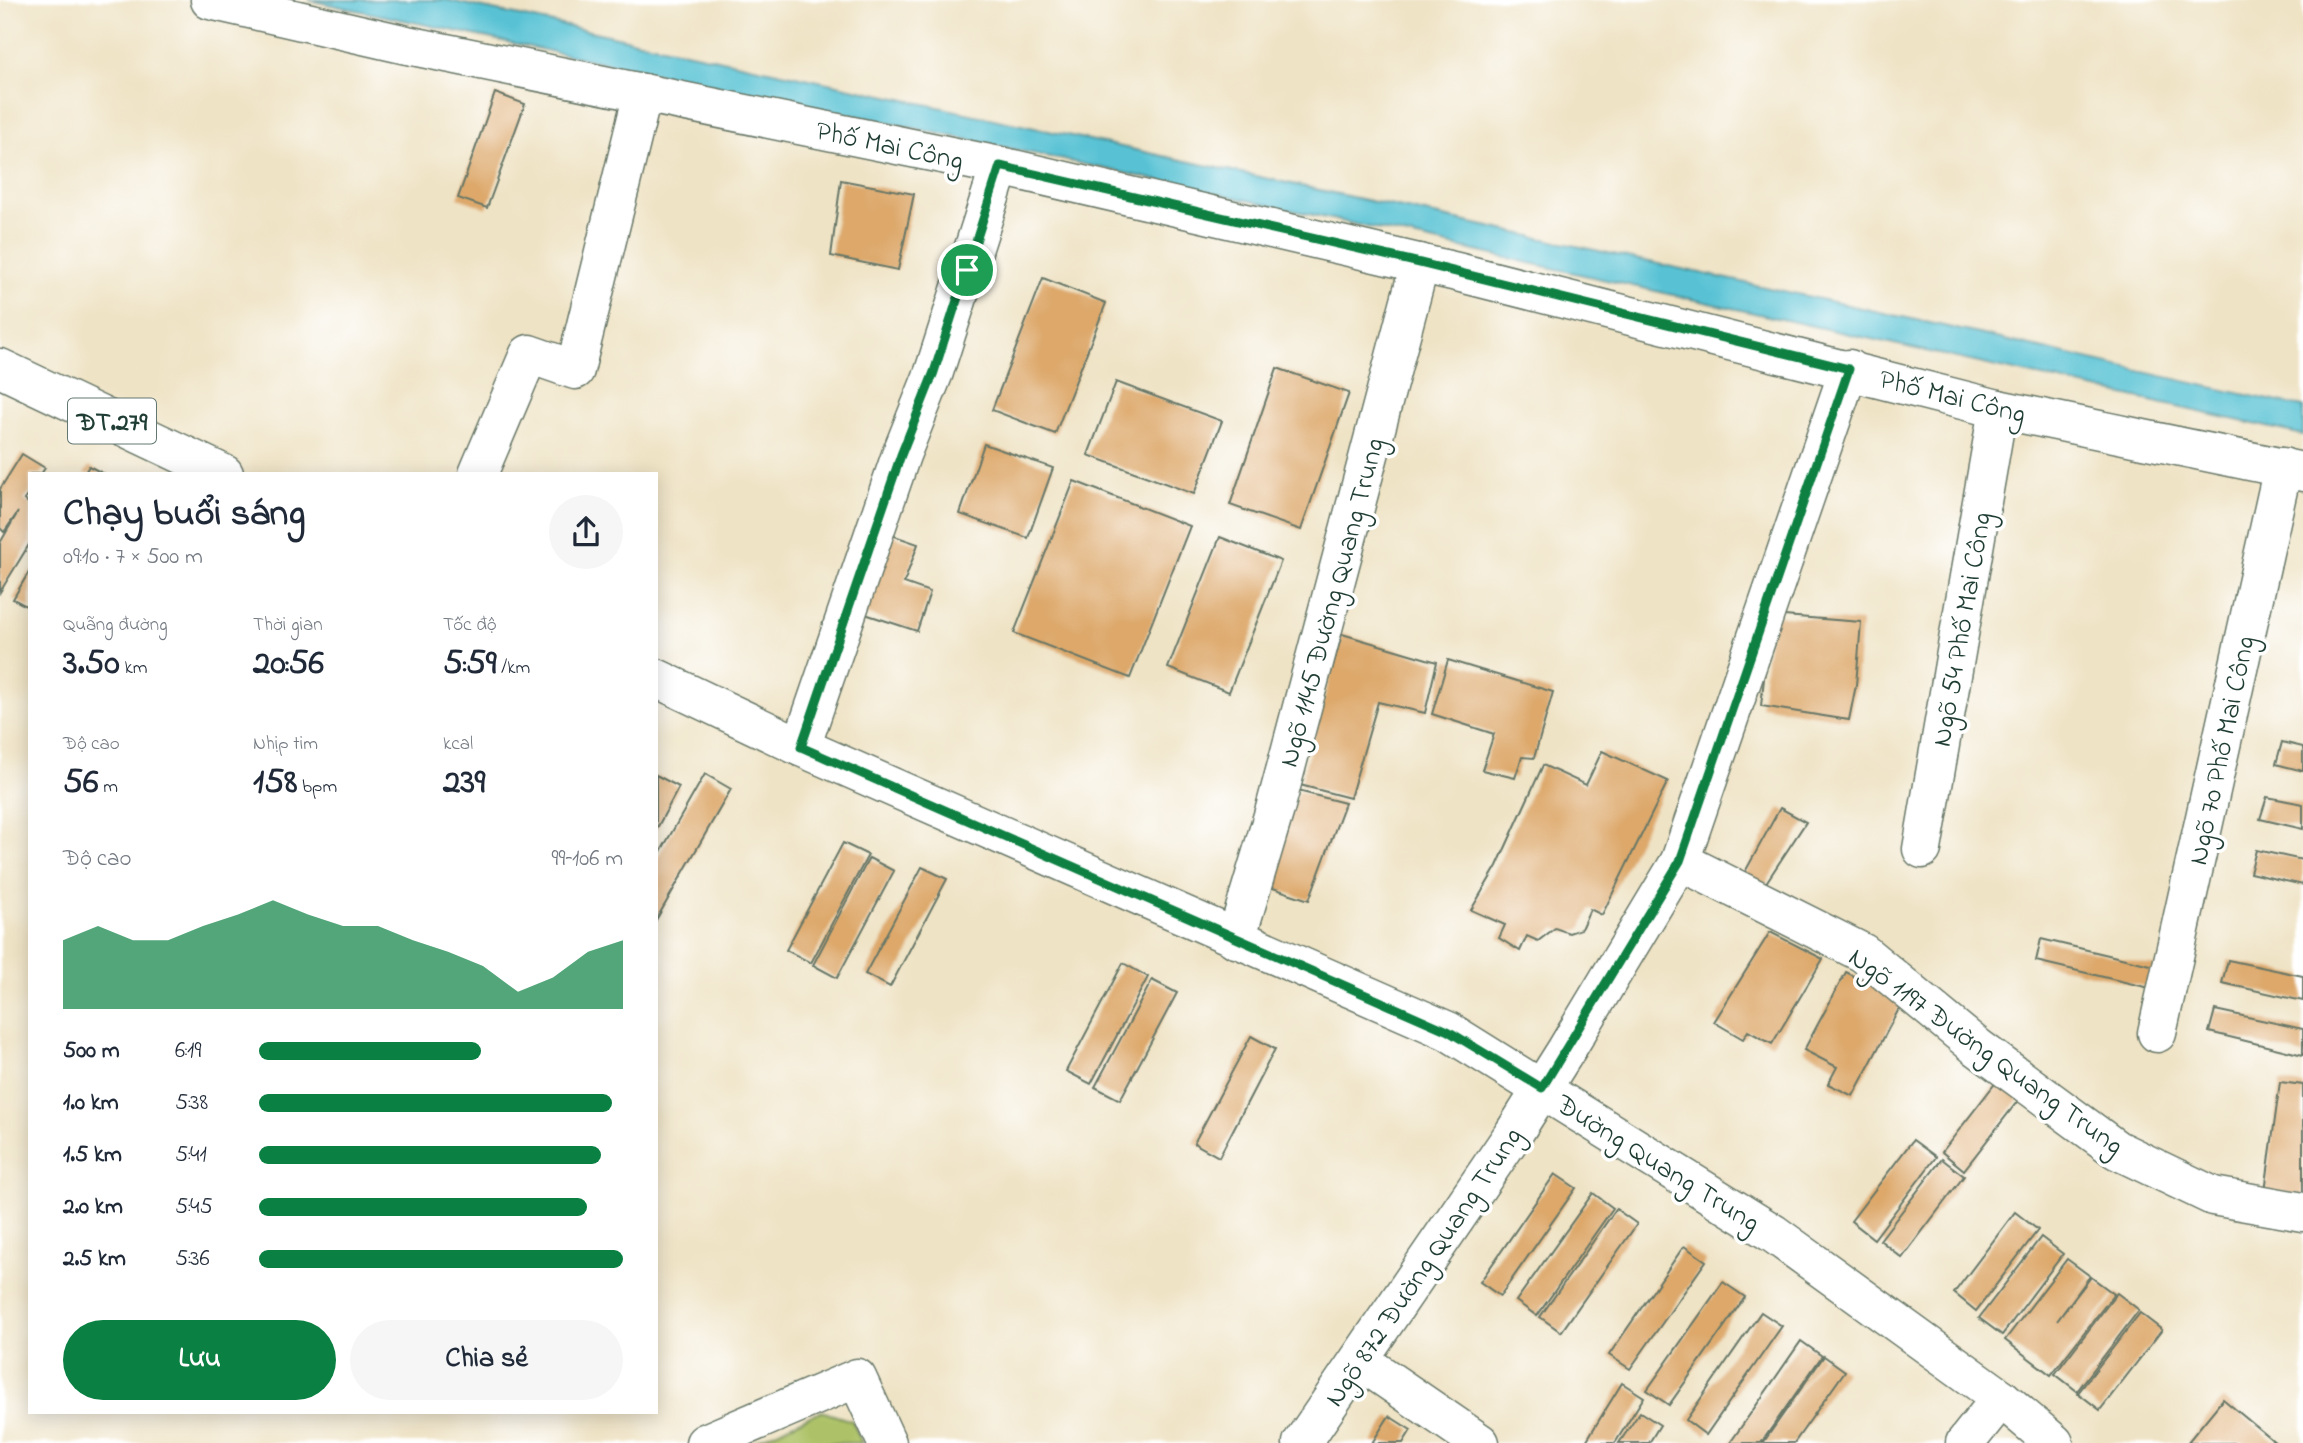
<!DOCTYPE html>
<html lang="vi">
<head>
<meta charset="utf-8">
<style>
  :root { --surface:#fff; --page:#f6f6f7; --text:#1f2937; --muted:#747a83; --accent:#0b8043 }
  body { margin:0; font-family:"Indie Flower",sans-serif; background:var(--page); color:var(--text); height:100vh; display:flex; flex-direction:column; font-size:26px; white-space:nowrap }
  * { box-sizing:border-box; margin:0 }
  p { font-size:23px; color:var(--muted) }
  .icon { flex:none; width:38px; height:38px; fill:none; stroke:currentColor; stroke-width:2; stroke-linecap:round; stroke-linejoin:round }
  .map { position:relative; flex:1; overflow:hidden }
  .side { position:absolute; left:28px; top:472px; width:630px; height:942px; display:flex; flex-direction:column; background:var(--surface); border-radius:0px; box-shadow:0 4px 18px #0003 }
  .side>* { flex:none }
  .pin { position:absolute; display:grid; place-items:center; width:60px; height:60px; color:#fff; margin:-30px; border:4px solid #fff; border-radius:50%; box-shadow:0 2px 7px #0007 }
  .round { display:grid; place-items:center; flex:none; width:74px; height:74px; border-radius:37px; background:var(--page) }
  .overview { display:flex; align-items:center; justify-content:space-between; height:119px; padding:0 35px }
  h1 { font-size:38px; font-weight:700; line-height:52px }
  .stats { display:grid; grid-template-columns:repeat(3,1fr); gap:10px; height:119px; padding:7px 35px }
  .stats div { display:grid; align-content:center }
  .stats b { font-size:35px; font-weight:700 }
  .stats small { font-size:19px; font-weight:400 }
  .stats p { font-size:19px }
  .chart { height:196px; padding:14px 35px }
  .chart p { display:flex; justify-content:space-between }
  .chart svg { width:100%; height:126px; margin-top:7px; fill:var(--accent); opacity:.7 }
  .action { display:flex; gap:14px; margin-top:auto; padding:14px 35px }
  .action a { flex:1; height:80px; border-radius:42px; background:var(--accent); color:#fff; font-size:28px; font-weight:700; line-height:80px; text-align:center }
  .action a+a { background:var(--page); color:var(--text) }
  ul { padding:0 35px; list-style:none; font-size:23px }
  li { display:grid; grid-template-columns:112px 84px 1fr; align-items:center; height:52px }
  li i { height:18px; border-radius:9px; background:var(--accent) }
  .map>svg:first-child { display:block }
  .green { fill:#adc267; stroke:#66804e; stroke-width:2 }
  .water { fill:#58c2d4; stroke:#3c8084; stroke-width:2 }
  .building { fill:#dda86b }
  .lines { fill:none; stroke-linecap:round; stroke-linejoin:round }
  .minor-casing { stroke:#687767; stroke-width:41 }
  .tertiary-casing { stroke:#687767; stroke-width:41 }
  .primary-casing { stroke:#687767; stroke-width:41 }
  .minor { stroke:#fff; stroke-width:38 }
  .tertiary { stroke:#fff; stroke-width:38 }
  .primary { stroke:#fff; stroke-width:38 }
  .route-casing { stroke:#fff; stroke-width:14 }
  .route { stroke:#0b8043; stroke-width:9 }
  .labels { text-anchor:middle; stroke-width:7; stroke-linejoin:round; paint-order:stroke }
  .shield { fill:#fff; stroke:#627771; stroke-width:2 }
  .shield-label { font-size:26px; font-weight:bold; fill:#1f3d34 }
  .street-label { font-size:28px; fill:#1f3d34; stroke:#fff }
</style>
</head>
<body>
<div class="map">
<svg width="2303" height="1443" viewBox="0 0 2303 1443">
  <rect width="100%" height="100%" fill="#fff"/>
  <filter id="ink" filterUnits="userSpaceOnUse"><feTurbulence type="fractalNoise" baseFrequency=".0143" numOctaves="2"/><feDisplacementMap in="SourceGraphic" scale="14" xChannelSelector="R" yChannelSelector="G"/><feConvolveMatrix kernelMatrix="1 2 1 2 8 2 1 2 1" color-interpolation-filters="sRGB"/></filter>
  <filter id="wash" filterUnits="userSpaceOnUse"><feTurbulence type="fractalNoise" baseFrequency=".00686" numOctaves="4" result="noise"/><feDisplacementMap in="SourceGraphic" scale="28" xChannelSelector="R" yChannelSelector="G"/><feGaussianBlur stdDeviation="1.57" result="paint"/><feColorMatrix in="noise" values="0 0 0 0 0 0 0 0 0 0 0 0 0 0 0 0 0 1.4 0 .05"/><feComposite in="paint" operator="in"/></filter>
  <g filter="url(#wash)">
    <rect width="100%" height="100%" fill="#efe3c5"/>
    <polygon class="green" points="821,1411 852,1421 862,1443 751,1443"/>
    <path class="water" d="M309,0h138c494,108 989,215 1483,323 125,28 248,58 373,84v28l-1192,-265z"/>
    <g id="blocks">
      <g class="building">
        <polygon points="495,93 525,104 487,208 458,198"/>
        <polygon points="841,180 914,194 898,270 831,256"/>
        <polygon points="1043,278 1106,303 1055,434 992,410"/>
        <polygon points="1277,368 1349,393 1301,530 1230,505"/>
        <polygon points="1116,382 1222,421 1194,494 1088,455"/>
        <polygon points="984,444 1053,468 1028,538 960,514"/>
        <polygon points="22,454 45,468 41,474 30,474 30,492 24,500 30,504 30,543 0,592 0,543 18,512 4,532 0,528 0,489"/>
        <polygon points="89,466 104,474 84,474"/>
        <polygon points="1074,481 1190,526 1130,678 1014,633"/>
        <polygon points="883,532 918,544 904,583 930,592 917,631 856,611"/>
        <polygon points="1220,537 1281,561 1229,692 1168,668"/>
        <polygon points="30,570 30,608 13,599"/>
        <polygon points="1771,615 1861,622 1856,685 1849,720 1761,706"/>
        <polygon points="1342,634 1437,662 1425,713 1378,702 1350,798 1300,785"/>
        <polygon points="1448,660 1553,692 1534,758 1522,757 1515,778 1482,770 1494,734 1432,714"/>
        <polygon points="2282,742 2303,747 2303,771 2276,764"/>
        <polygon points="1602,751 1668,781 1602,915 1590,909 1581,929 1569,933 1555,928 1538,941 1527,936 1520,951 1499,938 1505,925 1471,910 1497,866 1543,765 1586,785"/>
        <polygon points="705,774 731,789 656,920 656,860"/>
        <polygon points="656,775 679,787 656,830"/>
        <polygon points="1298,791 1345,803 1309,900 1267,886"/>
        <polygon points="2267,797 2303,804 2303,829 2260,819"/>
        <polygon points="1780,808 1806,822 1760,892 1740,881"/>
        <polygon points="843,843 868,855 811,963 786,950"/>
        <polygon points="2256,850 2303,860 2303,885 2250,873"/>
        <polygon points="869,858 894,871 837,978 813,965"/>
        <polygon points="922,867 947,879 890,987 865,974"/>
        <polygon points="1770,932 1823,959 1772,1044 1748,1031 1743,1039 1714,1022"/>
        <polygon points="2041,939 2159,967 2154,989 2036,961"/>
        <polygon points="2228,960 2303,976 2303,1001 2222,983"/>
        <polygon points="1123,963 1148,977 1091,1084 1066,1071"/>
        <polygon points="1846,972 1880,989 1901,1005 1853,1096 1828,1084 1837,1067 1804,1050"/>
        <polygon points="1152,980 1177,993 1120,1100 1095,1087"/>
        <polygon points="2215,1010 2303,1029 2303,1055 2209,1032"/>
        <polygon points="1251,1036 1275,1049 1219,1157 1194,1143"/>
        <polygon points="2004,1072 2027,1089 1964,1170 1942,1152"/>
        <polygon points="2280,1082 2303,1085 2303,1196 2265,1191"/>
        <polygon points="1913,1140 1936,1157 1874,1239 1851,1221"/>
        <polygon points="1942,1159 1964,1176 1902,1258 1880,1240"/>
        <polygon points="1555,1174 1576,1188 1500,1296 1480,1282"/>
        <polygon points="1593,1193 1613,1208 1537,1316 1516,1301"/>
        <polygon points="1616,1209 1637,1224 1561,1332 1540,1317"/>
        <polygon points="2015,1212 2038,1230 1976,1311 1954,1293"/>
        <polygon points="2041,1237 2063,1254 2002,1335 1979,1318"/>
        <polygon points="1684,1246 1706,1261 1630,1369 1609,1355"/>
        <polygon points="2067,1259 2090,1276 2057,1321 2091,1277 2114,1294 2051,1375 2005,1340"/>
        <polygon points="1723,1282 1745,1297 1669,1405 1647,1390"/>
        <polygon points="2117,1293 2139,1310 2077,1391 2055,1374"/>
        <polygon points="1761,1312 1782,1326 1706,1435 1686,1420"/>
        <polygon points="2140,1313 2162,1330 2100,1410 2078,1393"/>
        <polygon points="1801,1341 1822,1356 1761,1443 1730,1443"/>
        <polygon points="1824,1356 1845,1371 1794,1443 1763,1443"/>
        <polygon points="1622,1383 1644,1397 1615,1443 1585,1443"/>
        <polygon points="2223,1399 2276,1443 2187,1443"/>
        <polygon points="1640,1412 1660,1425 1649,1443 1619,1443"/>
        <polygon points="1389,1416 1411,1430 1403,1443 1372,1443"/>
      </g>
    </g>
  </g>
  <g filter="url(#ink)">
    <use href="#blocks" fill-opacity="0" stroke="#687767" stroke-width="2"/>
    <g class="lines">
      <defs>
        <g id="minor">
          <polyline points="478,474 529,354 575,370 643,93"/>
          <polyline points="801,747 901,455 934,372 1000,166"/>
          <polyline points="1922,849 1998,409"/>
          <polyline points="1680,861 1863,953 1977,1047 2117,1150 2213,1196 2303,1212"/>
          <polyline points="1236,939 1275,809 1420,263"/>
          <polyline points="2157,1033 2283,467"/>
          <polyline points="1359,1360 1480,1443"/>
          <polyline points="705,1443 857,1378 887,1443"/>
          <polyline points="1302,1443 1514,1133 1565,1052 1680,861 1849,369"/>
          <polyline points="1965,1443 2001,1398"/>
        </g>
        <polyline id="tertiary" points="210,0 407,45 1000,166 1457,272 1998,409 2303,472"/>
        <g id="primary">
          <polyline points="0,368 224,474"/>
          <polyline points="656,678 801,747 1448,1031 1774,1234 2001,1398 2054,1443"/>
        </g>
      </defs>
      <use href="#minor" class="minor-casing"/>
      <use href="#tertiary" class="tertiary-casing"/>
      <use href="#primary" class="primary-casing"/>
      <use href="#minor" class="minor"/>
      <use href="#tertiary" class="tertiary"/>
      <use href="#primary" class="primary"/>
    </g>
  </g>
  <g class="lines" filter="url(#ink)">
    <defs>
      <polygon id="route" points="1000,166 1420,263 1849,369 1680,861 1542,1088 1448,1031 801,747 901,455 934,372"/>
    </defs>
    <use href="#route" class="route-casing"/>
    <use href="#route" class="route"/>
  </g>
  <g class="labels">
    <rect class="shield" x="68" y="398.5" width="88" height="45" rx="5"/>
    <g class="shield-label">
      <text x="112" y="430">ĐT.279</text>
    </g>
    <g class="street-label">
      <text transform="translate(890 144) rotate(12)" y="10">Phố Mai Công</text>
      <text transform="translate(1953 395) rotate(14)" y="10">Phố Mai Công</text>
      <text transform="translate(1330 602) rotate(-75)" y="10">Ngõ 1145 Đường Quang Trung</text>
      <text transform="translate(1960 629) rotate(-80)" y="10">Ngõ 54 Phố Mai Công</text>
      <text transform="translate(2220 750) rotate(-78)" y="10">Ngõ 70 Phố Mai Công</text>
      <text transform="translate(1987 1050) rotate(36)" y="10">Ngõ 1197 Đường Quang Trung</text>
      <text transform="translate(1659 1162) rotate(32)" y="10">Đường Quang Trung</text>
      <text transform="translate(1422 1266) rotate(-56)" y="10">Ngõ 872 Đường Quang Trung</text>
    </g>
  </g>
</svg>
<div class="pin" style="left:967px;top:270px;background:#1e9e55"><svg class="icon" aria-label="arrive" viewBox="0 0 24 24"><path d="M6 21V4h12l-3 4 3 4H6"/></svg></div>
<section class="side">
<div class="overview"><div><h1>Chạy buổi sáng</h1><p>09:10 · 7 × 500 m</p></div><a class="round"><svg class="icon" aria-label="share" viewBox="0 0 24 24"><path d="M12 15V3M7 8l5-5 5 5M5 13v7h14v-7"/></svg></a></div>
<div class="stats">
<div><p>Quãng đường</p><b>3.50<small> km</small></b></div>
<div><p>Thời gian</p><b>20:56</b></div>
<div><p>Tốc độ</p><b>5:59<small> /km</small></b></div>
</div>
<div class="stats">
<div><p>Độ cao</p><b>56<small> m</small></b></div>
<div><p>Nhịp tim</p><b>158<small> bpm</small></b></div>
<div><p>kcal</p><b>239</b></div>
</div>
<div class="chart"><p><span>Độ cao</span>99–106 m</p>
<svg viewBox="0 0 160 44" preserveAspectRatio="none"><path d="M0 44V20L10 15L20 20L30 20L40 15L50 11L60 6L70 11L80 15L90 15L100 20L110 24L120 29L130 38L140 33L150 24L160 20V44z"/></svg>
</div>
<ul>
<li><b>500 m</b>6:19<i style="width:61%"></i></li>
<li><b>1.0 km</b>5:38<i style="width:97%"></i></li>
<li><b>1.5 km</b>5:41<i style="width:94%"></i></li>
<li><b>2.0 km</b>5:45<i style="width:90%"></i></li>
<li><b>2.5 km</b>5:36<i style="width:100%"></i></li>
</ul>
<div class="action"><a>Lưu</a><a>Chia sẻ</a></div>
</section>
</div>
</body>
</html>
